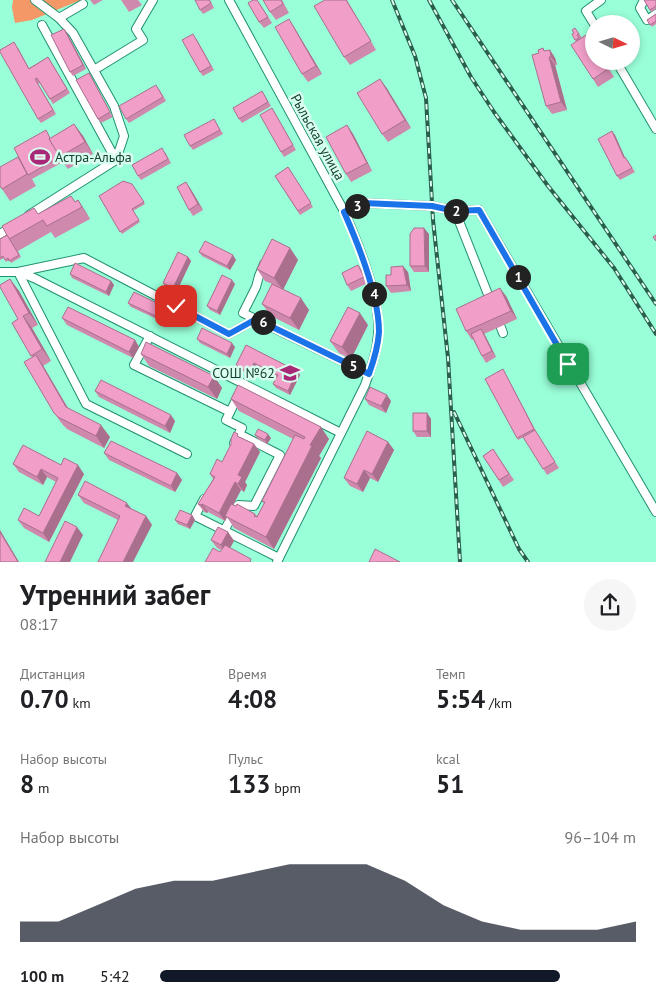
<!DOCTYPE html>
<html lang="ru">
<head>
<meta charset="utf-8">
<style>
  :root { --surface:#fff; --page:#f6f6f6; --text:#202124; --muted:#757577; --accent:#111827 }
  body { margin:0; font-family:"PT Sans",sans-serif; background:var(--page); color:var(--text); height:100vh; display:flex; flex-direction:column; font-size:19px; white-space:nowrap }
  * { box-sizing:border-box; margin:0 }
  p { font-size:16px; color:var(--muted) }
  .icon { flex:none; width:28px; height:28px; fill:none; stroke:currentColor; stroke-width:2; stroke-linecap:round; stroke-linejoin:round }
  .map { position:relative; height:562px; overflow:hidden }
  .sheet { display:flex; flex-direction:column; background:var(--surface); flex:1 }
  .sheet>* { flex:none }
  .needle { width:32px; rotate:95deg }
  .tools { position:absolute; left:585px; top:15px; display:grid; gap:10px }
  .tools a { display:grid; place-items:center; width:55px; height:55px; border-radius:50%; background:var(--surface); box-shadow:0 2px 8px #0003; font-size:25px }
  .pin { position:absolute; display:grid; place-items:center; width:42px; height:42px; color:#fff; margin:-21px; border-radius:10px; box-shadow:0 2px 8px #0006 }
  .km { position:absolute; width:25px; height:25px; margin:-12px; border-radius:50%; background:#222; color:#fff; font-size:14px; line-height:25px; text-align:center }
  .round { display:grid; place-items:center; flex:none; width:52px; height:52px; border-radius:26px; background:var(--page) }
  .head { display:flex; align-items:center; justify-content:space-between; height:85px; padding:0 20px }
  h1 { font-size:28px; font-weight:800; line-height:38px }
  .metrics { display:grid; grid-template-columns:repeat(3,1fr); gap:8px; height:85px; padding:5px 20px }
  .metrics div { display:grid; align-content:center }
  .metrics b { font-size:25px; font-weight:800 }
  .metrics small { font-size:14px; font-weight:400 }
  .metrics p { font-size:14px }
  .chart { height:140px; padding:10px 20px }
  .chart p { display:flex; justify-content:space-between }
  .chart svg { width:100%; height:90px; margin-top:5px; fill:var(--accent); opacity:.7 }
  ul { padding:0 20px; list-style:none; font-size:16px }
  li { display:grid; grid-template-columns:80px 60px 1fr; align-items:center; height:38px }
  li i { height:12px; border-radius:6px; background:var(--accent) }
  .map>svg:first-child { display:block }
  .forest { fill:#f49867 }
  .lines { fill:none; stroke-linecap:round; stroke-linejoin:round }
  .minor-casing { stroke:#1f906f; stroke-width:10 }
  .minor { stroke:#fff; stroke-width:8 }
  .rail-casing { stroke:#295f4c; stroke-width:4 }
  .rail { stroke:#d9feef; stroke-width:2; stroke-dasharray:5.5; stroke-linecap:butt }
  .wall { fill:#cf89ad }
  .shaded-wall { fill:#a96f8d }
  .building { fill:#f19fc9; stroke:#a96f8d }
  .route-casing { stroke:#fff; stroke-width:10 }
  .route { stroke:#1a73e8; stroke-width:6 }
  .labels { text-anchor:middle; stroke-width:5; stroke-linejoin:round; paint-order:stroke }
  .street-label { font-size:14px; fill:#133f30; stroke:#d9feef }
  .poi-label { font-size:14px; fill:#133f30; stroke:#d9feef; text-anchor:start }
</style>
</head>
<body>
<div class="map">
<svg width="656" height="562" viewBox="0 0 656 562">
  <rect width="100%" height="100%" fill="#99ffd9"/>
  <polygon class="forest" points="13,0 81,0 32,20 15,23 12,8"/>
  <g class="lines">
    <defs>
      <g id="minor">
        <polyline points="35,0 59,18 73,33 114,106 124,136 116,160"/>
        <path d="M229,0l116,213c13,30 36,87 33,121 -1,18 -7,34 -13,51l-88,177"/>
        <polyline points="644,0 640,8 647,20 656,14"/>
        <polyline points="59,18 83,4"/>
        <polyline points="594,24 586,11 601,0"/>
        <polyline points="42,25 116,160"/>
        <polyline points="616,61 656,129"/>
        <polyline points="94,70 143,40 136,29 153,0"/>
        <polyline points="455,211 479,210 656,512"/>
        <polyline points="345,213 363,203 432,206 455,211 491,302"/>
        <polyline points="29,215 116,160"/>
        <polyline points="0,234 13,226"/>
        <polyline points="264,264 259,276 256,287 243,313 369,374"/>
        <polyline points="0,272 19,272 34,278 341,433"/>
        <polyline points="497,317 503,333"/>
        <polyline points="150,336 134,365 230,412"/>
        <polyline points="234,443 242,428 226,420 238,396"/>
        <polyline points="187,454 86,404 18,272 84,258 229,334 256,319"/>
        <polyline points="204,499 195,516 279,558"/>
        <polyline points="224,531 238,505 254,506 280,455 239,434"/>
      </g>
    </defs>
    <use href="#minor" class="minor-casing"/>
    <use href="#minor" class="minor"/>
    <defs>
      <g id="rail">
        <polyline points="392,0 415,56 426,98 433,220 448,358 460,562"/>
        <polyline points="429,0 471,77 494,112 548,186 614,268 656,334"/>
        <polyline points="452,0 656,304"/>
        <polyline points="454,412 519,549 528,562"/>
      </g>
    </defs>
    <use href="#rail" class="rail-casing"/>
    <use href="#rail" class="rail"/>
  </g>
  <g class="wall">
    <polygon points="90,0 103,0 94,5"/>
    <polygon points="121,0 138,0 142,5 129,12"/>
    <polygon points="210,0 214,8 203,14 200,10"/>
    <polygon points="282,0 289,13 276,20 270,12"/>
    <polygon points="325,0 347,0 376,50 350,65 344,57"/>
    <polygon points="644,0 656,0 656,9 651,12"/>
    <polygon points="260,4 272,23 264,28 259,22"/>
    <polygon points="656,14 656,24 652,27 647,20"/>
    <polygon points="294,27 322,74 308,82 302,74"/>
    <polygon points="578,32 582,38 586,35 594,46 594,61 604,61 614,77 598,87 593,79 576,42 572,34"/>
    <polygon points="67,33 86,69 73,76 70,72"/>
    <polygon points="196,38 214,70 203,76 200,72"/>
    <polygon points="17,46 29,68 48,57 70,93 53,104 40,83 38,84 56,114 41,123 38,119"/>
    <polygon points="543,48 545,51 550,50 555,58 557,65 555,65 567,110 552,114 546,106 539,53"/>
    <polygon points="89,73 113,117 101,123 98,119"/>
    <polygon points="386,87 411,128 388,142 382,134"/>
    <polygon points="159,89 166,101 129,123 126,119"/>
    <polygon points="262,91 271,106 242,123 239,119"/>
    <polygon points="272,108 296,150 284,157 281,152"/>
    <polygon points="214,119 223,134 193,150 190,146"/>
    <polygon points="74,124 83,136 93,154 68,169 63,162 32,179 36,186 10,201 0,186 23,165 51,138"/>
    <polygon points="347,125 353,134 372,171 351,182 346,174"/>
    <polygon points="615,135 624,157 625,157 628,161 635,172 620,180 617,176"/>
    <polygon points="165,152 171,163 141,180 138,176"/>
    <polygon points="288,167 313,207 300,215 275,176"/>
    <polygon points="132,184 145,204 133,211 140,222 122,234 99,196"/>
    <polygon points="190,188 203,210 193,216 189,210"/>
    <polygon points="78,200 90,219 55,238 51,232 18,251 21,257 11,263 9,260 6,262 4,258 0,260 0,239"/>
    <polygon points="429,234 429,272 414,272 410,266"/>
    <polygon points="290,248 298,260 283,289 309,310 299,330 271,316 262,304 272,284 265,281 257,269"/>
    <polygon points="199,252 236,260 230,270 202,256"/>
    <polygon points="188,257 191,261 176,293 166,288 163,283"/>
    <polygon points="358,265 363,272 368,283 351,291 347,285"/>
    <polygon points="408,272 411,291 391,293 386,286"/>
    <polygon points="70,274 111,281 114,285 109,296 72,278"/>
    <polygon points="10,279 19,291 38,325 32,328 51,361 43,366 68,408 110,437 104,448 67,429 63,425 54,413 32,357 12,323 18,319"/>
    <polygon points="235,284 220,315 210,310 207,306"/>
    <polygon points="506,296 517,319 484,334 496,357 486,363 482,356 473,339 472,340 466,331"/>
    <polygon points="128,303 163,306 166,310 161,321 131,307"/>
    <polygon points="62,318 135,340 139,347 133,358 67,325"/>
    <polygon points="368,325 351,359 339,353 330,341"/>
    <polygon points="197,339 235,347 230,358 200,343"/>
    <polygon points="246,345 297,371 300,375 290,395 276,388 273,384 276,377 257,367 252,376 239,369 236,365"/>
    <polygon points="141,354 214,376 222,388 217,399 149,366"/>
    <polygon points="503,369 536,431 535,431 559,468 547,475 524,437 518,440 517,438"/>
    <polygon points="95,391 175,421 170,433 99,397"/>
    <polygon points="231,399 329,439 319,456 321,458 274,549 234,528 227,517 225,521 208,512 207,513 204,512 198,504 213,479 210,474 222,462 240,437 254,444 260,452 245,482 247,485 244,492 241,490 233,505 255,514 257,516 264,504 262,501 293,439 239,411"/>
    <polygon points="365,399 391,401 386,413 369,405"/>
    <polygon points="427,413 431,419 431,437 417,437 413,431"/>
    <polygon points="255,435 271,438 267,444 258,439"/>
    <polygon points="388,442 394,450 378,482 370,478 363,492 350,486 344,478"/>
    <polygon points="493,449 514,480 503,487 483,456"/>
    <polygon points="104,453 177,473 182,480 175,492 109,460"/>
    <polygon points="13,464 61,465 84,474 49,542 24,528 18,520 39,516 56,482 47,477 43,485 19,472"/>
    <polygon points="78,495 132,509 146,516 152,525 118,520 84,503"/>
    <polygon points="192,515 195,520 190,529 178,524 175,520"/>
    <polygon points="228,532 234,541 221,550 217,548 211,540"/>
  </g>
  <g class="shaded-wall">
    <polygon points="289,19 294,27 322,74 316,66"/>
    <polygon points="64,29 67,33 86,69 83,65"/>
    <polygon points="550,50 555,58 557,65 551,57"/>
    <polygon points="549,57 555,65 567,110 561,102"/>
    <polygon points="380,79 386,87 411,128 405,120"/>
    <polygon points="74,124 83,136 93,154 85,142"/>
    <polygon points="347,125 353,134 372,171 367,163"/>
    <polygon points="612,131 615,135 627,162 624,158"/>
    <polygon points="186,182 190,188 203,210 198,204"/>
    <polygon points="78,200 86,212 90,219 82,207"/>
    <polygon points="424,228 429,234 429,272 425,266"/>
    <polygon points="290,248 298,260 283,290 274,278"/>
    <polygon points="233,255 236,260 230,270 227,266"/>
    <polygon points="188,257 191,261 176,293 173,288"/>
    <polygon points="358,265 363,272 368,283 364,277"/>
    <polygon points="403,266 408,272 411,291 407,285"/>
    <polygon points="10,279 19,291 38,325 29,313"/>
    <polygon points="232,280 235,284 220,315 217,311"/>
    <polygon points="111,281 114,285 109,296 106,292"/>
    <polygon points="500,288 506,296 517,319 511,311"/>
    <polygon points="301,298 309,310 299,330 290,318"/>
    <polygon points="163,306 166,310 161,321 158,317"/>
    <polygon points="360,313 368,325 351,359 342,347"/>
    <polygon points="23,316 32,328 51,361 42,349"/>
    <polygon points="481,329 485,335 496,357 492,351"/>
    <polygon points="135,340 139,347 133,358 129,352"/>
    <polygon points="232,343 235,347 230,358 227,354"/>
    <polygon points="36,355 44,367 74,419 66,407"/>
    <polygon points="254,363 257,367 252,376 249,372"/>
    <polygon points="297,371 300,375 290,395 288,391"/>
    <polygon points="214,376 222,388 217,399 208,387"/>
    <polygon points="387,395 391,401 386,413 381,406"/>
    <polygon points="427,413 431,419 431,437 427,431"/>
    <polygon points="171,415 175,421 170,433 165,426"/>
    <polygon points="101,425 110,437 104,448 96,436"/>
    <polygon points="321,427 329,439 319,456 321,458 274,549 266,537 310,445"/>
    <polygon points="268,434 271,438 267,444 265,440"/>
    <polygon points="388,442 394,450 378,482 372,474"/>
    <polygon points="254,444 260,452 245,482 247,485 244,492 238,484 238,475"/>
    <polygon points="78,465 84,474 49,542 43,533"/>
    <polygon points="41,469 47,477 43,485 37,477"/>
    <polygon points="364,470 370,478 363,492 357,484"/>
    <polygon points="177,473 182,480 175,492 171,486"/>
    <polygon points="235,482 241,490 227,516 225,516 227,517 225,521 219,513"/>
    <polygon points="127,503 133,511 125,506"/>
    <polygon points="202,504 208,512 207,513 201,505"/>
    <polygon points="192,515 195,520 190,529 187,525"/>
    <polygon points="146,516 152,525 133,562 123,562"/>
    <polygon points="77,527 83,535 70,562 60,562"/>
    <polygon points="0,530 19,562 18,562 0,532"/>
    <polygon points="228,532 234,541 227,554 221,545"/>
  </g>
  <g class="building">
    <polygon points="195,0 209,0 211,3 200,10"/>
    <polygon points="253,0 257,0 268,17 259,22 248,3"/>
    <polygon points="263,0 281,0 283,4 270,12"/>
    <polygon points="325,0 346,0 371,41 344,57 314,6"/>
    <polygon points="644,0 656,0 656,6 650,10"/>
    <polygon points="656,14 656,21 650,25 647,20"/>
    <polygon points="289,19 316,66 302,74 275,27"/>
    <polygon points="575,28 579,34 577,35 579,38 575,40 572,34 574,33 572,30"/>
    <polygon points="64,29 83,65 70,72 51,35"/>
    <polygon points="193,34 211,66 200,72 182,40"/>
    <polygon points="586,35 594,46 594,61 603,61 608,69 593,79 571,45"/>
    <polygon points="14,42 29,69 48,57 67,89 50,99 37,78 35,79 53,110 38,119 0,52 0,50"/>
    <polygon points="543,48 544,51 550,50 551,57 549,57 561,102 546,106 532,55 539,53 538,50"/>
    <polygon points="89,73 110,112 98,119 76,80"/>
    <polygon points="380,79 405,120 382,134 357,93"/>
    <polygon points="156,85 163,97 126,119 119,106"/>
    <polygon points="262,91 268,102 239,119 233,108"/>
    <polygon points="272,108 293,145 281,152 260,115"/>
    <polygon points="214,119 220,130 190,146 184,135"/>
    <polygon points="74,124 85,142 59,157 49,139"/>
    <polygon points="347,125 367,163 346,174 326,137"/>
    <polygon points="46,130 50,138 49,139 60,157 28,175 14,148"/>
    <polygon points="612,131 624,158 625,157 632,168 617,176 598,139"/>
    <polygon points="162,148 168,159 138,176 132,165"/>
    <polygon points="18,157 27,174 2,189 0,186 0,167"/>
    <polygon points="288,167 311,203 298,211 275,176"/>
    <polygon points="123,181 132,184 144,202 132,209 139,220 120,232 99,196"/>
    <polygon points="186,182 198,204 189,210 177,187"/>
    <polygon points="71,196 75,202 78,200 82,207 47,226 43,220 9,239 2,226 34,208 38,214"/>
    <polygon points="414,228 424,228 425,266 410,266 410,234"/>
    <polygon points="7,235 19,255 9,261 8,258 5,260 3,256 0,258 0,239"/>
    <polygon points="656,235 656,241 653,237"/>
    <polygon points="272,239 290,248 274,278 257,269"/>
    <polygon points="205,241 233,255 227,266 199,252"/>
    <polygon points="178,252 188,257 173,288 163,283"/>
    <polygon points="75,263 111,281 106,292 70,274"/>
    <polygon points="358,265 364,277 347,285 342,273"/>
    <polygon points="403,266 407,285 386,286 386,275 391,275 391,267"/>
    <polygon points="222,275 232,280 217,311 207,306"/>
    <polygon points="10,279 29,313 23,316 42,349 31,356 12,323 18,319 0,287 0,285"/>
    <polygon points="272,284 301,298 290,318 262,304"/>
    <polygon points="500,288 511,311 466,331 456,309"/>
    <polygon points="134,292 163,306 158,317 128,303"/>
    <polygon points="68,307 135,340 129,352 62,318"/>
    <polygon points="348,307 360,313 342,347 330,341"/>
    <polygon points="202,328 232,343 227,354 197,339"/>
    <polygon points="481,329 492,351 482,356 471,334"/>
    <polygon points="146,342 214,376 208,387 141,354"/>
    <polygon points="246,345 297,371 288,391 273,384 278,375 254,363 249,372 236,365"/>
    <polygon points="36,355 66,407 101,425 96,436 58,417 54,413 24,362"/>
    <polygon points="503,369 534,429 517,438 485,379"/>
    <polygon points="101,380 171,415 165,426 95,391"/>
    <polygon points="238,385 321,427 310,445 312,446 266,537 225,516 231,504 236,506 237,504 255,514 254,516 257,517 265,502 262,501 295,435 304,439 305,437 231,399"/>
    <polygon points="370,387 387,395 381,406 365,399"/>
    <rect x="413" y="413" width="14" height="18"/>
    <polygon points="258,429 268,434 265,440 255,435"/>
    <polygon points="535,430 555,462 543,469 523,437"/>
    <polygon points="367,431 388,442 372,474 364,470 357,484 344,478"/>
    <polygon points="234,432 238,434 237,436 254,444 238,475 242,477 238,484 235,482 219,513 202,504 201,505 198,504 215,477 210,474 217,459 222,462 231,444 231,439"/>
    <polygon points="111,441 177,473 171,486 104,453"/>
    <polygon points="23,445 61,465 64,458 78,465 43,533 18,520 24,508 39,516 58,478 41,469 37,477 13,464"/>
    <polygon points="493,449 509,474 499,480 483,456"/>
    <polygon points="85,481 127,503 125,506 146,516 123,562 98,562 120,516 78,495"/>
    <polygon points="180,510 192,515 187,525 175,520"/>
    <polygon points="65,521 77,527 60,562 45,562"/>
    <polygon points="218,527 228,532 221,545 211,540"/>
    <polygon points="0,532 18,562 0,562"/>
    <polygon points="225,545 251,559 250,562 205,562 213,548 220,552"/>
    <polygon points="375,549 400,562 369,562"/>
  </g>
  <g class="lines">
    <defs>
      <path id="route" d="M176,306l53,28 27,-15 113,55c5,-14 9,-27 10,-42 0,-36 -20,-86 -35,-120l19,-9 69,3 23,5 24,-1 89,154"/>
    </defs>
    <use href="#route" class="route-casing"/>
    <use href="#route" class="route"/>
  </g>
  <defs>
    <symbol id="stadium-bare" viewBox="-9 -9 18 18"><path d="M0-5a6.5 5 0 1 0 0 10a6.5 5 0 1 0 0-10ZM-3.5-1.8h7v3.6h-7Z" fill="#a82776" stroke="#d9feef" stroke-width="2.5" paint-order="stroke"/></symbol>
    <symbol id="school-bare" viewBox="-9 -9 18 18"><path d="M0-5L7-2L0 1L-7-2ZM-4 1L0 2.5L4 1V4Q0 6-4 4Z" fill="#a82776" stroke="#d9feef" stroke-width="2.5" paint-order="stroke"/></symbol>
  </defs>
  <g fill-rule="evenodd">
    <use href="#stadium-bare" x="26" y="143" width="28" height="28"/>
    <use href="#school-bare" x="276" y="359" width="28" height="28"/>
  </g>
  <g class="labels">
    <g class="street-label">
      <text transform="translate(318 137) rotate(61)" y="5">Рыльская улица</text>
    </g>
    <g class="poi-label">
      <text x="55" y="162">Астра-Альфа</text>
      <text x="275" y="378" text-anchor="end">СОШ №62</text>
    </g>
  </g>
</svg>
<div class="tools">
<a><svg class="needle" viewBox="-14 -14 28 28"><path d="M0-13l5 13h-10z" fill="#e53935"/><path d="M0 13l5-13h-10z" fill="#757577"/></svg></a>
</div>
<div class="pin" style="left:568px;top:364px;background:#1e9e55"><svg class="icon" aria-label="arrive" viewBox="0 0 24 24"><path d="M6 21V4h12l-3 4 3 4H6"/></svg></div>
<div class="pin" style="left:176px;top:306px;background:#d93025"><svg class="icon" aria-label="check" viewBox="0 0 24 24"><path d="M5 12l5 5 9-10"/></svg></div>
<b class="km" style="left:518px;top:277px">1</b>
<b class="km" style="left:456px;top:211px">2</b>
<b class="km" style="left:357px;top:206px">3</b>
<b class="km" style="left:374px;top:294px">4</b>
<b class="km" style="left:353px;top:366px">5</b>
<b class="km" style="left:263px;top:322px">6</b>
</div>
<section class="sheet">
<div class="head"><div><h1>Утренний забег</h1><p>08:17</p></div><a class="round"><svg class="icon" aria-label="share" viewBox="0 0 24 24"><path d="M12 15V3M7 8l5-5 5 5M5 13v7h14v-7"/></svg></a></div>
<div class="metrics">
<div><p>Дистанция</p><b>0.70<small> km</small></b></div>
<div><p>Время</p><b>4:08</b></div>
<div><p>Темп</p><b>5:54<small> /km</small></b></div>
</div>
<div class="metrics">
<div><p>Набор высоты</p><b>8<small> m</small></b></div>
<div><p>Пульс</p><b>133<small> bpm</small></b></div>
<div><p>kcal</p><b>51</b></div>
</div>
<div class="chart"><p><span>Набор высоты</span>96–104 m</p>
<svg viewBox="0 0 160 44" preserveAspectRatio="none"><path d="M0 44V34L10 34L20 26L30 18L40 14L50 14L60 10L70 6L80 6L90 6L100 14L110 26L120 34L130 38L140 38L150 38L160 34V44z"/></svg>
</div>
<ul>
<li><b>100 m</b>5:42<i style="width:84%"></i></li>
</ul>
</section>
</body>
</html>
